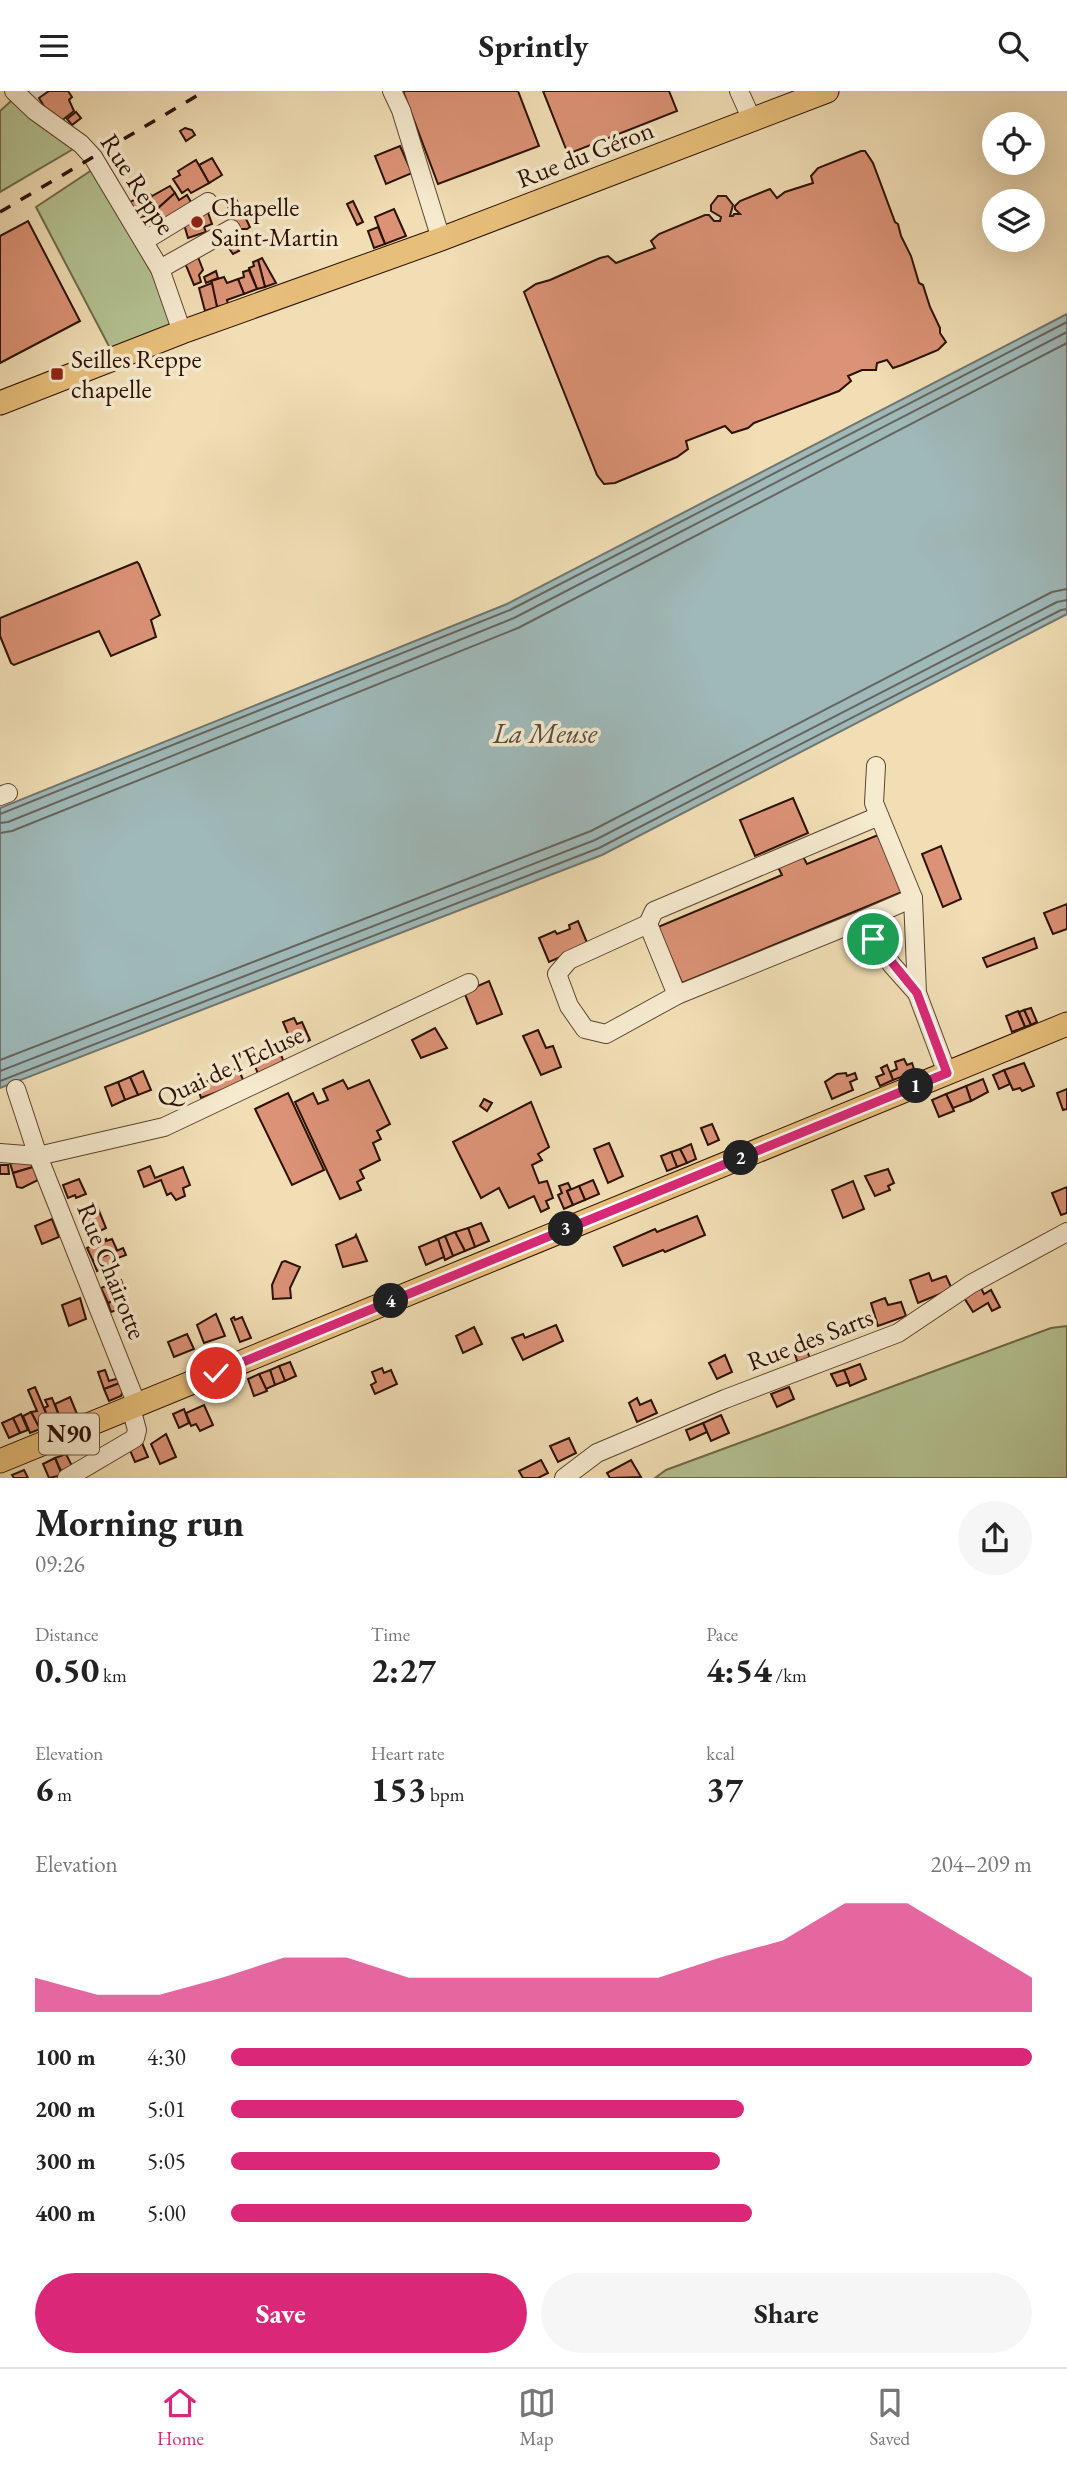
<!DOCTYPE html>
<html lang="en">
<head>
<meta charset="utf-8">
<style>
  :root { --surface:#fff; --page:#f6f6f6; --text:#222; --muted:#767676; --line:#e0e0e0; --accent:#db2777 }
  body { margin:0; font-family:"EB Garamond",serif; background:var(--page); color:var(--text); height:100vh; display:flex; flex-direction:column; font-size:26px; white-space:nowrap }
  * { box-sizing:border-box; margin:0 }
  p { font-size:23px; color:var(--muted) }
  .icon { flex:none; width:38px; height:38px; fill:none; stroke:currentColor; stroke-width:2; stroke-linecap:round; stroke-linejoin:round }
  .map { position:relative; height:1387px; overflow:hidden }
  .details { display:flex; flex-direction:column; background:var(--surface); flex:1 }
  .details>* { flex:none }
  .tools { position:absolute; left:982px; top:21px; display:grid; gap:14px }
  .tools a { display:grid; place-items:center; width:63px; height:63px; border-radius:50%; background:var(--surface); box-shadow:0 7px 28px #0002; font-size:35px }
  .pin { position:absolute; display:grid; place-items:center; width:60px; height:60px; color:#fff; margin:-30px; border:4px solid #fff; border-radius:50%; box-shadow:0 2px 7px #0007 }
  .km { position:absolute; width:35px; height:35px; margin:-18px; border-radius:50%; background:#222; color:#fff; font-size:19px; line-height:35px; text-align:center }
  .round { display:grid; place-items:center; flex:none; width:74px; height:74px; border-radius:37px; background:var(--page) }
  .summary { display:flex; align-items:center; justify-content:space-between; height:119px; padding:0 35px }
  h1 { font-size:38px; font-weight:700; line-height:52px }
  .metrics { display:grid; grid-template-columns:repeat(3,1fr); gap:10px; height:119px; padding:7px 35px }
  .metrics div { display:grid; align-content:center }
  .metrics b { font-size:35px; font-weight:700 }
  .metrics small { font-size:19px; font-weight:400 }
  .metrics p { font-size:19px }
  .chart { height:196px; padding:14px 35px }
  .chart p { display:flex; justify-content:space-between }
  .chart svg { width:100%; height:126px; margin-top:7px; fill:var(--accent); opacity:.7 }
  .cta { display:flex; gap:14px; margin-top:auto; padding:14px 35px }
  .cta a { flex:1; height:80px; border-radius:42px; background:var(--accent); color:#fff; font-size:28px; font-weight:700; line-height:80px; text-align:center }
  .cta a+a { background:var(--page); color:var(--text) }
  ul { padding:0 35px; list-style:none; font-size:23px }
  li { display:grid; grid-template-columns:112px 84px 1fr; align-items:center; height:52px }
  li i { height:18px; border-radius:9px; background:var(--accent) }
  header { display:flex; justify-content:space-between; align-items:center; height:91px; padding:0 35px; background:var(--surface); font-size:32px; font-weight:700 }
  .dock { display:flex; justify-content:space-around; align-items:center; height:98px; border-top:2px solid var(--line); background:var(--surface); font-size:19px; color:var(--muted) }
  .dock a { display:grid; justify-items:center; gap:4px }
  .dock .active { color:var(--accent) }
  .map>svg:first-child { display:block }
  .green { fill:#b4c292; stroke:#706a4a; stroke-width:2 }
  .water { fill:#9fb9b9; stroke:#71766f; stroke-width:2 }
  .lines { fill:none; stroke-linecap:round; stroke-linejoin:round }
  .shore { stroke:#66655d; stroke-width:2 }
  .building { fill:#db9276; stroke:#2c1101; stroke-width:2 }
  .minor-casing { stroke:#5d442e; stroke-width:20 }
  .major-casing { stroke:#2c1101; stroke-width:25 }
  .minor { stroke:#f6eacf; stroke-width:18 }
  .major { stroke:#e8bf7a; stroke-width:23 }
  .rail { stroke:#2c1101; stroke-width:3.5; stroke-dasharray:12 12; stroke-linecap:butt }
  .route-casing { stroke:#fff; stroke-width:14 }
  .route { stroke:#db2777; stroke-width:9 }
  .poi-dot { fill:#8f2418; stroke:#f6eacf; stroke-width:2.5 }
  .labels { text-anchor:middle; stroke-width:7; stroke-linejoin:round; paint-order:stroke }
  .shield { fill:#f6eacf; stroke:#69523f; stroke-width:2 }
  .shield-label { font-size:24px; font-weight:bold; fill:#2c1101 }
  .street-label { font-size:26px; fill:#2c1101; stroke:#f6eacf }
  .poi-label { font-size:26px; fill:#2c1101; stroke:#f6eacf; text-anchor:start }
  .water-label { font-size:28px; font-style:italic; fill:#544c41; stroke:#f6eacf }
</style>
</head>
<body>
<header><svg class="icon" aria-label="menu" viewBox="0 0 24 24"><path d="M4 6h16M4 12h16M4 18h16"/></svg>Sprintly<svg class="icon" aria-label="search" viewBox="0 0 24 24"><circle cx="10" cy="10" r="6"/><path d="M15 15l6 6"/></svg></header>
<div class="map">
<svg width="1067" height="1387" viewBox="0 0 1067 1387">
  <rect width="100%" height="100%" fill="#f1deb5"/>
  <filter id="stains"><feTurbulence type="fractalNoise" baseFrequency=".00286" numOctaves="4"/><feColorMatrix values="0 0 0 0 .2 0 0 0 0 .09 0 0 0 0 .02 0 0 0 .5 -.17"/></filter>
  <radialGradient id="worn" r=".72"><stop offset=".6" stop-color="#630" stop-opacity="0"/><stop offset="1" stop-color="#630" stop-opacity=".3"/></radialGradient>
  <g class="green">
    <polygon points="11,10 75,57 0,101 0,20"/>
    <polygon points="98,75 180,234 111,259 36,116"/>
    <polygon points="1067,1235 1067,1387 655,1387 666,1379 1051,1237"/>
  </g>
  <polygon class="water" points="1067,223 1067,523 602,764 0,997 0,717 507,513"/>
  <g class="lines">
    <g class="shore">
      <polyline points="0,723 510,519 1067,231"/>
      <polyline points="0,732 8,731 514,527 1067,241"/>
      <polyline points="0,742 12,740 518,537 1067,252"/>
      <polyline points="0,969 591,740 1052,501 1067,498"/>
      <polyline points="0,980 595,749 1057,511 1067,509"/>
      <polyline points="0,990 599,757 1061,519 1067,518"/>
    </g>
  </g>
  <g class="building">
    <polygon points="49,0 68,0 72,6 69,9 74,20 60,31 48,22 39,7"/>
    <polygon points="403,0 518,0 539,55 438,93"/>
    <polygon points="543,0 669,0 677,20 568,63"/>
    <polygon points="76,21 81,27 72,34 67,28"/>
    <polygon points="185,37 192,39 195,44 186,50 180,40"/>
    <polygon points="400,55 412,82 386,93 375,65"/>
    <polygon points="861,60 865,60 873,72 895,131 898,133 901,145 911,165 919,192 923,194 930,216 940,237 940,242 946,251 938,259 902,274 893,277 887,269 877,272 876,279 862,279 848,285 851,290 839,300 754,332 748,337 732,342 725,335 686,350 688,358 677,366 615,392 604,393 597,384 524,201 536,193 550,189 600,167 608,165 616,172 655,157 651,150 659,143 705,124 709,124 714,130 720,130 721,126 711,120 711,114 718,105 726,105 733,114 730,125 733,125 734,123 740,123 735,118 735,115 740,110 770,98 777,107 785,101 813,92 811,85 818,77"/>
    <polygon points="212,67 222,84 209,92 199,74"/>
    <polygon points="196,69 209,92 191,102 188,98 182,102 173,88 180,84 178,80"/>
    <polygon points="170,95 175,102 156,119 137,129 129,112 139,106 150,103 152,105"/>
    <polygon points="175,102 179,109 187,104 192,113 163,131 156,119"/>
    <polygon points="235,106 250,136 247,138 237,138 226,111"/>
    <polygon points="353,110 363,131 357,134 347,113"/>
    <polygon points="394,118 406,145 385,153 375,126"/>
    <polygon points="207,119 212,133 204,136 206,141 188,147 183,130"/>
    <polygon points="28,130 80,230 0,272 0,145"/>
    <polygon points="378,136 385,153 374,157 368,140"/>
    <polygon points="229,146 239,160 233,163 224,150"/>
    <polygon points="198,166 203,179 199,184 201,191 194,194 185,172"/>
    <polygon points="262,167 276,192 265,196 258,169"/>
    <polygon points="258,169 265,196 257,198 249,177 254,175 253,171"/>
    <polygon points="249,179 257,198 244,203 238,188 244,186 243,181"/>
    <polygon points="216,180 218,187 206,192 204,186"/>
    <polygon points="224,186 227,192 238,188 244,203 227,209 228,213 217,216 211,190"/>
    <polygon points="212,192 217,216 205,220 199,197"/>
    <polygon points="137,471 139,473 160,524 151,529 156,546 111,565 99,540 14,574 11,572 0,545 0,527"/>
    <polygon points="793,707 808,742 755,765 740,729"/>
    <polygon points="878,744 902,801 682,892 658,836 782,784 776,772 801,762 807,773"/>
    <polygon points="941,755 961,808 943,816 922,763"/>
    <polygon points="1067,813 1067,838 1053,843 1044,822"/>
    <polygon points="578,830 588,854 549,871 539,847 555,840 557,843 570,838 569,834"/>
    <polygon points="1034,847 1037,857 987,876 983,867"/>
    <polygon points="489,890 502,923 477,933 464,901"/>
    <polygon points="1031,917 1037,931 1031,934 1024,919"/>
    <polygon points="1024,919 1031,934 1025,936 1019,921"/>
    <polygon points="1018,920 1025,936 1012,941 1006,925"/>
    <polygon points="294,927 297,933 302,931 310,949 294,957 283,931"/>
    <polygon points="435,937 447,957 421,967 412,949"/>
    <polygon points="538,939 546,957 553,955 561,976 541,984 523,945"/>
    <polygon points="270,956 271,961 279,958 284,972 258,983 251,964"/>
    <polygon points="904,968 907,974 912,972 915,981 893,989 890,981 897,978 895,971"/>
    <polygon points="1024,972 1034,995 1022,1000 1020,997 1013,999 1004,979"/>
    <polygon points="887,974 893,989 880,995 876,986 884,983 881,977"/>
    <polygon points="238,977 244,991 201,1007 197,994"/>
    <polygon points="1004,979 1010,993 999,998 993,984"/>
    <polygon points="143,980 151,999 138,1004 130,986"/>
    <polygon points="846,982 847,985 855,982 857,988 850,991 853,999 832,1008 825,991 837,983"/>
    <polygon points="130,986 138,1004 125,1009 118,991"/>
    <polygon points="983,988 988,1001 971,1010 966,995"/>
    <polygon points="343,989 348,998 369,989 390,1033 377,1040 381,1048 373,1052 380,1069 360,1079 364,1087 357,1091 361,1099 340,1108 295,1011 313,1002 318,1013 328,1009 323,998"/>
    <polygon points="118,991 125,1009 112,1015 105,996"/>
    <polygon points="966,995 971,1010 953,1017 946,1003"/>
    <polygon points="1067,998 1067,1018 1063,1019 1057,1002"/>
    <polygon points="288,1002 324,1079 292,1094 255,1018"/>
    <polygon points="946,1003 954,1020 939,1026 932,1009"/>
    <polygon points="484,1008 492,1012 487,1020 480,1015"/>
    <polygon points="531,1011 549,1056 538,1063 542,1069 532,1074 539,1092 547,1090 553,1107 546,1110 549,1117 541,1121 534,1105 509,1117 499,1097 481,1107 453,1051"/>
    <polygon points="712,1033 719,1049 708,1054 701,1037"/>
    <polygon points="609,1052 623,1085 608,1092 594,1058"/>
    <polygon points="691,1053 696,1068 687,1072 680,1058"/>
    <polygon points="680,1058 687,1072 677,1076 671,1061"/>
    <polygon points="671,1061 677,1076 667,1080 661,1065"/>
    <polygon points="31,1069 33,1076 13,1082 10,1072"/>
    <polygon points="0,1074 8,1074 9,1083 0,1083"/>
    <polygon points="150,1075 155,1087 183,1076 190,1094 183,1097 185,1105 176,1109 171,1102 167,1104 161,1089 144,1096 138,1080"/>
    <polygon points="33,1076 38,1089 22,1097 17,1096 13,1082"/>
    <polygon points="888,1078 894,1092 888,1095 890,1099 875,1105 865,1085"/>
    <polygon points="79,1088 86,1103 76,1107 75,1104 68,1107 63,1094"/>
    <polygon points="593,1089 599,1103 585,1109 579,1095"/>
    <polygon points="853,1090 864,1118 843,1127 832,1099"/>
    <polygon points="568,1092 571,1098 567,1100 573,1114 564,1118 558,1104 562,1102 559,1095"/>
    <polygon points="579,1095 585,1109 573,1114 567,1100"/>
    <polygon points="1067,1096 1067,1122 1061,1124 1052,1102"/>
    <polygon points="97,1115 106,1137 90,1145 79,1123"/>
    <polygon points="697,1125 705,1144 665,1161 663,1159 623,1175 614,1156 655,1138 657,1141"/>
    <polygon points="52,1128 59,1146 42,1153 35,1135"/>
    <polygon points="481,1132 489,1150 475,1156 468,1137"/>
    <polygon points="468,1137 475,1156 465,1160 455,1141"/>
    <polygon points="455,1141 465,1160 453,1165 445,1145"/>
    <polygon points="356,1144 367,1170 343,1176 336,1154 355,1146"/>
    <polygon points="445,1145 453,1165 445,1169 438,1148"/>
    <polygon points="106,1148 106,1150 112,1148 117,1159 93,1170 87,1157"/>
    <polygon points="438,1148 444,1166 426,1174 419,1156"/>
    <polygon points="123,1157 126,1164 115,1168 118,1176 109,1180 107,1175 97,1180 93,1170"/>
    <polygon points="285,1170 300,1176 290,1197 291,1207 273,1208 272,1194 282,1171"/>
    <polygon points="929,1182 932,1190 946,1185 952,1198 918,1212 910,1189"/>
    <polygon points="121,1189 125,1199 121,1201 123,1206 108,1212 101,1197"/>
    <polygon points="980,1195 984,1203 991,1199 1000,1216 992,1220 988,1212 973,1221 963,1205"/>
    <polygon points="123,1206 128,1218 119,1222 117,1219 111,1221 108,1212"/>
    <polygon points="80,1207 86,1228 69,1235 62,1214"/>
    <polygon points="885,1207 888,1214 901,1211 906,1225 878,1235 871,1212"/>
    <polygon points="216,1223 225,1245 204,1252 197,1234"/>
    <polygon points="234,1226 235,1229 242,1226 251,1247 240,1251 231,1228"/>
    <polygon points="556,1234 563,1250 523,1269 512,1247 523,1243 525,1247"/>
    <polygon points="474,1236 482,1253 463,1262 456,1245"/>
    <polygon points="187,1243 194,1258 174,1266 168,1251"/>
    <polygon points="806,1256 810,1268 798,1273 794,1260"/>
    <polygon points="725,1264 732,1281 717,1288 709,1272"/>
    <polygon points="290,1271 296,1285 285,1290 279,1275"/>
    <polygon points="860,1273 866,1288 850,1295 844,1279"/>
    <polygon points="279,1275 285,1290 275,1294 270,1279"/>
    <polygon points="382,1277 384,1282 391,1279 397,1293 375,1303 371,1294 376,1291 372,1281"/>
    <polygon points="105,1279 109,1290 119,1287 120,1292 104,1298 98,1281"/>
    <polygon points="270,1279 275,1294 266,1298 259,1283"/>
    <polygon points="844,1279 849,1291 837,1295 831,1283"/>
    <polygon points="259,1283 267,1300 254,1305 248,1288"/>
    <polygon points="120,1292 123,1300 121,1305 109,1310 104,1298"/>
    <polygon points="35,1296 51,1334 40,1338 31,1321 37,1320 28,1299"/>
    <polygon points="789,1296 794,1308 777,1316 771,1303"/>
    <polygon points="70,1306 77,1323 61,1330 55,1313"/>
    <polygon points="52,1307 61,1330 51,1334 44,1317 48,1315 45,1309"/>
    <polygon points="637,1307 640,1314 651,1309 657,1322 637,1331 629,1312"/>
    <polygon points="204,1314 213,1334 200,1340 196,1333 191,1335 186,1322"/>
    <polygon points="184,1318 189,1332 179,1337 173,1323"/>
    <polygon points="31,1321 40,1338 30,1342 23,1325"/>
    <polygon points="21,1323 28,1339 20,1342 13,1327"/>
    <polygon points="721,1324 729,1342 711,1350 703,1332"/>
    <polygon points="13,1327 20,1342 9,1347 2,1332"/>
    <polygon points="703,1332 707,1341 690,1349 686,1339"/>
    <polygon points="166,1343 176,1366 160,1373 151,1353"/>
    <polygon points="569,1347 576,1362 558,1371 550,1355"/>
    <polygon points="142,1352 148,1366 135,1371 129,1357"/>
    <polygon points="66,1363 72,1375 61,1380 55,1367"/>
    <polygon points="55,1367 62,1384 49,1387 43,1373"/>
    <polygon points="541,1369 548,1382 538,1387 523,1387 519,1380"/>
    <polygon points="631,1369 641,1386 610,1387 607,1382"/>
    <polygon points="24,1379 28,1387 14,1387 12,1384"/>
  </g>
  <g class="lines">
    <defs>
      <g id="minor">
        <polyline points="14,0 35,20 81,53 93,66 160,178 182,241"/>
        <polyline points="392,0 401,19 441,148"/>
        <polyline points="739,0 752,29"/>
        <polyline points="144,150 208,111"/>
        <polyline points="160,178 231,138"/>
        <polyline points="876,675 874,712 913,807 917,902 947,982"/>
        <polyline points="0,705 8,702"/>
        <polyline points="913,807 862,829 892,874 917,902"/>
        <polyline points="862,829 677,904 648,833 654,820 879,725"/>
        <polyline points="648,833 569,869 557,883 569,915 585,938 606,943 677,904"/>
        <polyline points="16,998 38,1065 137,1314"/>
        <polyline points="0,1062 38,1065 164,1036 469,892"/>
        <polyline points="67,1387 135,1347 137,1339 131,1317"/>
        <polyline points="564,1387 597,1362 725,1308 898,1242 971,1193 1067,1141"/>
      </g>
      <g id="major">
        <polyline points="0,312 182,241 441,148 827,0"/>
        <polyline points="0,1370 1067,933"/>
      </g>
    </defs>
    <use href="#minor" class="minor-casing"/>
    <use href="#major" class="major-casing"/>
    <use href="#minor" class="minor"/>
    <use href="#major" class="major"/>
    <polyline class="rail" points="0,121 205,0"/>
  </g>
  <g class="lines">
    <defs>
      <polyline id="route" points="216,1282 947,982 917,902 873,848"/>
    </defs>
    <use href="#route" class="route-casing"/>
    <use href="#route" class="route"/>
  </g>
  <g class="poi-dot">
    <circle cx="197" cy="131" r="7"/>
    <rect x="50" y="276" width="14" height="14" rx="3.5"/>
  </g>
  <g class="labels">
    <rect class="shield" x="39" y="1322.5" width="60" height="41" rx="5"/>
    <g class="shield-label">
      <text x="69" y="1351">N90</text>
    </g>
    <g class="street-label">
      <text transform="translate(585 63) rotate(-21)" y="9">Rue du Géron</text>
      <text transform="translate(138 93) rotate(57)" y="9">Rue Reppe</text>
      <text transform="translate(230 975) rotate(-25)" y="9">Quai de l'Ecluse</text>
      <text transform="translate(112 1180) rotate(68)" y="9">Rue Chairotte</text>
      <text transform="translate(810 1248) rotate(-21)" y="9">Rue des Sarts</text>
    </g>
    <g class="poi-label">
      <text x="211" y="125">Chapelle<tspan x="211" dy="30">Saint-Martin</tspan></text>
      <text x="71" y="277">Seilles Reppe<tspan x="71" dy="30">chapelle</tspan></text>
    </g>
    <g class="water-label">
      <text x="545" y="652">La Meuse</text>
    </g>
  </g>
  <rect width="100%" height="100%" filter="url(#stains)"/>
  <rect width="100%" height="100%" fill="url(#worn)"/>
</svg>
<div class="tools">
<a><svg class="icon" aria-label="locate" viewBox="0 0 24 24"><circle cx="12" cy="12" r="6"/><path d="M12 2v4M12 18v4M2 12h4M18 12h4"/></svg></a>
<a><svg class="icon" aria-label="layers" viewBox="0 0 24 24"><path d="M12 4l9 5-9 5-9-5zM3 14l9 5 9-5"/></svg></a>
</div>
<div class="pin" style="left:873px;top:848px;background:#1e9e55"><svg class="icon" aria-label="arrive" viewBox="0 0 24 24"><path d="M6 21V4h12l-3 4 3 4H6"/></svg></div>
<div class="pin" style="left:216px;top:1282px;background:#d93025"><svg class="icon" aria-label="check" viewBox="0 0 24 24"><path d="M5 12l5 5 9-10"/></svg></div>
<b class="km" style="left:916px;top:995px">1</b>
<b class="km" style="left:741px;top:1067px">2</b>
<b class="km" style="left:566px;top:1138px">3</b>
<b class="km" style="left:391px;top:1210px">4</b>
</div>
<section class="details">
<div class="summary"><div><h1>Morning run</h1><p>09:26</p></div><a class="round"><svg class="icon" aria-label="share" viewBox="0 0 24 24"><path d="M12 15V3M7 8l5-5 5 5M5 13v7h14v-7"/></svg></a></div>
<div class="metrics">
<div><p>Distance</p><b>0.50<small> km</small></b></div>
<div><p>Time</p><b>2:27</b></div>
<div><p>Pace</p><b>4:54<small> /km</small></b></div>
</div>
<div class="metrics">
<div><p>Elevation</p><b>6<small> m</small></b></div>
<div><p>Heart rate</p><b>153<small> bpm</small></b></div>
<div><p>kcal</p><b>37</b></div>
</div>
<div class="chart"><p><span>Elevation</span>204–209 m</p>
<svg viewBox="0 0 160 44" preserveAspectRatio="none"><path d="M0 44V32L10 38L20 38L30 32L40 25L50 25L60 32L70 32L80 32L90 32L100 32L110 25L120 19L130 6L140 6L150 19L160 32V44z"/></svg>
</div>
<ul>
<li><b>100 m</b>4:30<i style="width:100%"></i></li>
<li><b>200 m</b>5:01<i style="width:64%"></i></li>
<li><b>300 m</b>5:05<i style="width:61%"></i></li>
<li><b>400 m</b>5:00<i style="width:65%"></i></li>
</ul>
<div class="cta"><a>Save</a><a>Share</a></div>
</section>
<nav class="dock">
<a class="active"><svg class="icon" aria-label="home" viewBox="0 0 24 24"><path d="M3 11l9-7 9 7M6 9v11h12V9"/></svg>Home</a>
<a><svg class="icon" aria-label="map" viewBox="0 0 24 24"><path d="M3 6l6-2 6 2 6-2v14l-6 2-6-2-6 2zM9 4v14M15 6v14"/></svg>Map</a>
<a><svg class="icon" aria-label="saved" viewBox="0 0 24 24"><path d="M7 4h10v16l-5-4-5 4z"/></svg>Saved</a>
</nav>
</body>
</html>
